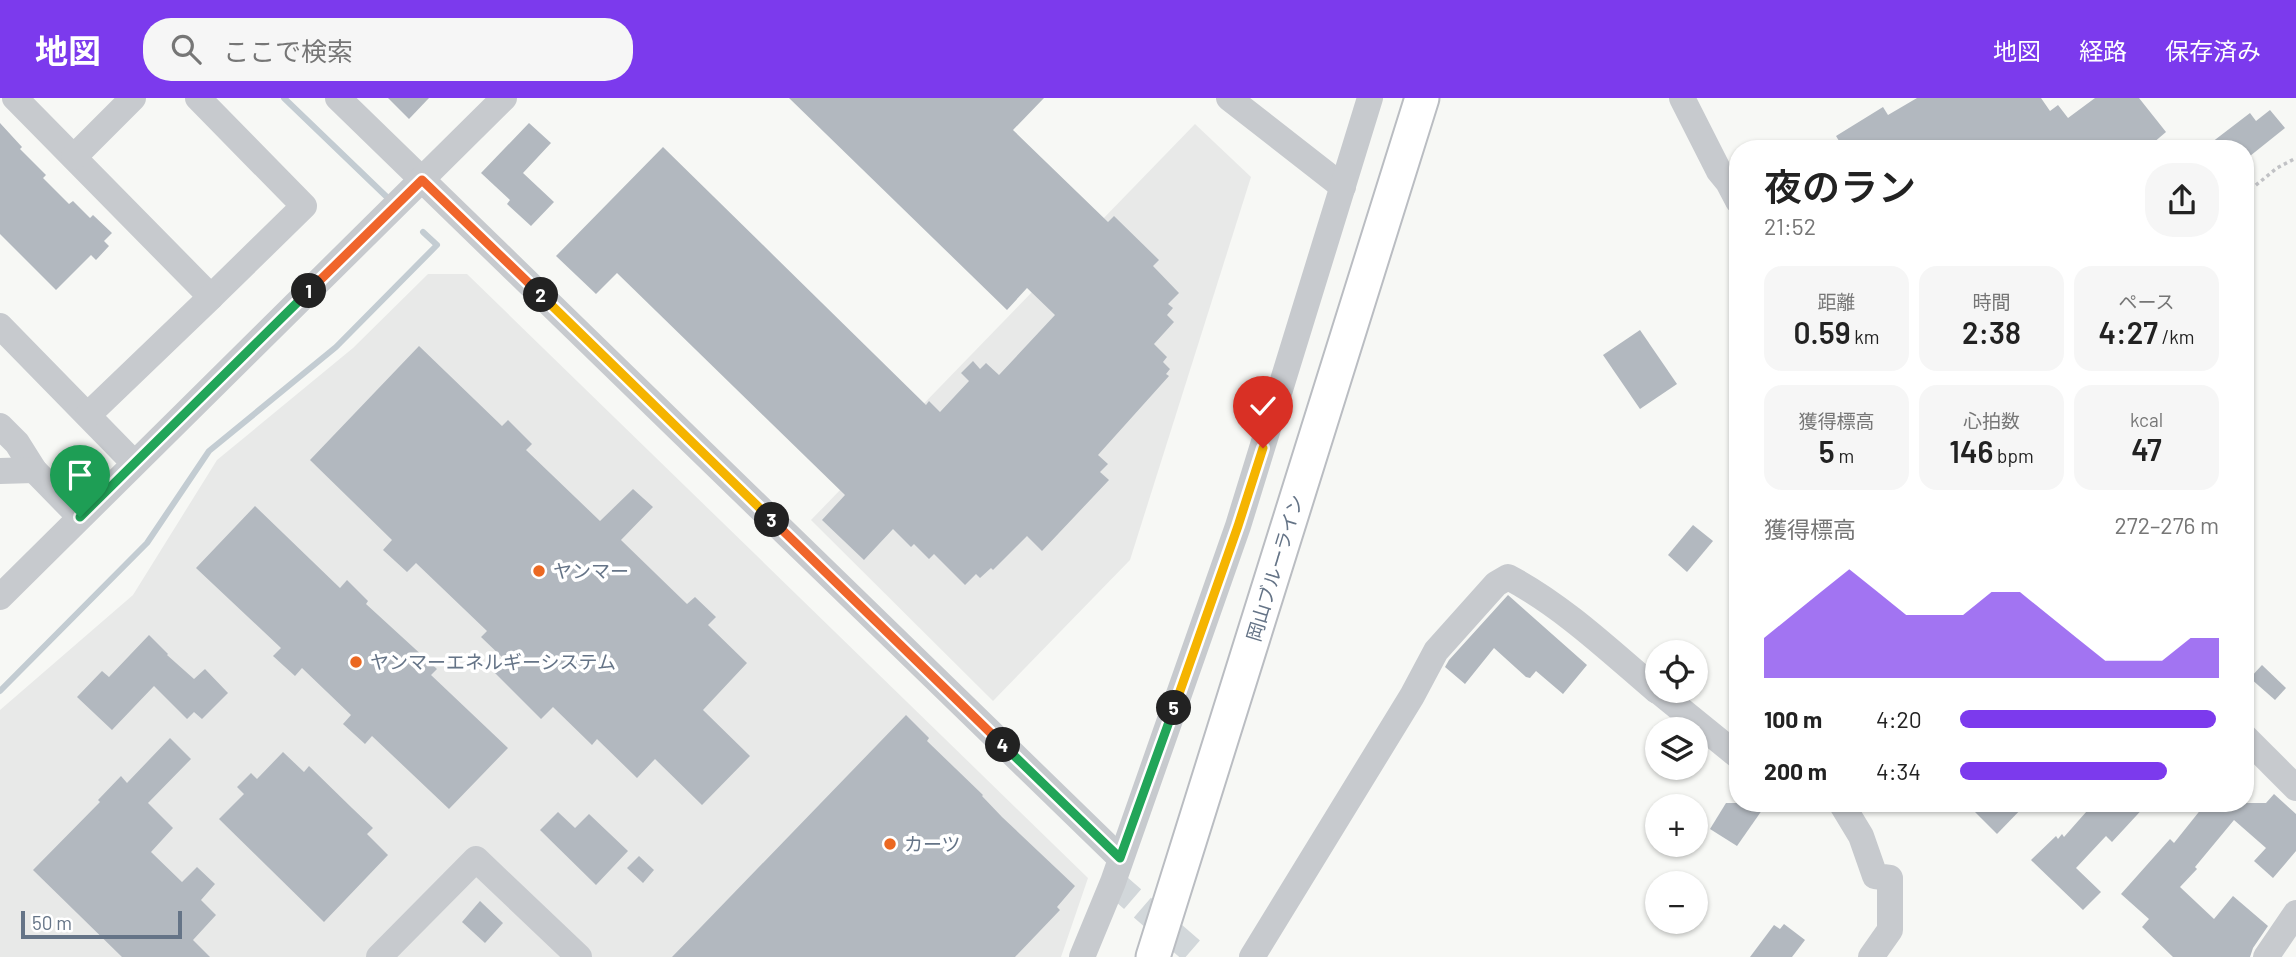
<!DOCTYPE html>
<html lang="ja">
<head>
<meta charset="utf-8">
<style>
  :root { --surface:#fff; --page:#f6f6f6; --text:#222; --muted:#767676; --accent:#7c3aed }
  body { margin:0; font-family:Barlow,"Noto Sans JP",sans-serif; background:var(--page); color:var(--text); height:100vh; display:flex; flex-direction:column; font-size:26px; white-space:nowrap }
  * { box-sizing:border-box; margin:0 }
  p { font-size:23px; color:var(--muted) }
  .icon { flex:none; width:38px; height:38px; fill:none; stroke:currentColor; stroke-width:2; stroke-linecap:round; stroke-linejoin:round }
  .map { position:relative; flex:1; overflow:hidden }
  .sheet { position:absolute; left:1729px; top:42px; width:525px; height:672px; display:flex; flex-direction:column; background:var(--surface); border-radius:28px; box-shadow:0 2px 5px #0004 }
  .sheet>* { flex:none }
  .controls { position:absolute; left:1645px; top:542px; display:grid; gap:14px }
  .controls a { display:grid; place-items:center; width:63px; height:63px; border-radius:50%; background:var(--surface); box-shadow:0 2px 5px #0004; font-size:35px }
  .scale { position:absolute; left:21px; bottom:18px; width:161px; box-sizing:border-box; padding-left:7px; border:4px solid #657487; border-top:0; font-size:19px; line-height:24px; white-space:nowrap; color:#657487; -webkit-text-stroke:5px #fff; paint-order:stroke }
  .pin { position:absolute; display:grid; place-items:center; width:60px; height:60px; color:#fff; margin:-72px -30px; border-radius:50% 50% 50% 0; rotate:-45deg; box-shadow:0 0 7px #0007 }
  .pin .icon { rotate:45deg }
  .km { position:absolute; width:35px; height:35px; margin:-18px; border-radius:50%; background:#222; color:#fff; font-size:19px; line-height:35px; text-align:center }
  .round { display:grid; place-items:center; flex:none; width:74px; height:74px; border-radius:28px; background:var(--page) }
  .headline { display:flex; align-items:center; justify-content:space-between; height:119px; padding:0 35px }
  h1 { font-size:38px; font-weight:600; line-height:52px }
  .figures { display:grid; grid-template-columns:repeat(3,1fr); gap:10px; height:119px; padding:7px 35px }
  .figures div { display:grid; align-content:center; border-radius:18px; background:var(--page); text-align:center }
  .figures b { font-size:30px; font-weight:600 }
  .figures small { font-size:19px; font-weight:400 }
  .figures p { font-size:19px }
  .chart { height:196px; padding:14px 35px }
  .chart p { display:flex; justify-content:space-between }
  .chart svg { width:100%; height:126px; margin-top:7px; fill:var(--accent); opacity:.7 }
  ul { padding:0 35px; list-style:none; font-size:23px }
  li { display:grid; grid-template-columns:112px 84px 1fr; align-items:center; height:52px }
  li i { height:18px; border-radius:9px; background:var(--accent) }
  header { display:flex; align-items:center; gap:42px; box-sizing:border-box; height:98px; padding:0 35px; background:var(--accent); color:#fff }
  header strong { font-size:33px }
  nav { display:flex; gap:38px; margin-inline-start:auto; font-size:24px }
  .search { width:490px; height:63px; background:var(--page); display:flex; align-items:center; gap:18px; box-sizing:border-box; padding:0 24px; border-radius:28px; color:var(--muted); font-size:26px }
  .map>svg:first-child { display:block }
  .built { fill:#e8e9e8 }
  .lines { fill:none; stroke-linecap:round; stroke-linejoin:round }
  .stream { stroke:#c3ccd2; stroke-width:6 }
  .building { fill:#b2b8bf }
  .minor-tunnel { stroke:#d2d7da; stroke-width:26; stroke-dasharray:26 13; stroke-linecap:butt }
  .major-casing { stroke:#babdc2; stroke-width:37 }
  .path { stroke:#c1c2c5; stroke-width:3.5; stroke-dasharray:3.5 3.5; stroke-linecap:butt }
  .minor { stroke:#c7cace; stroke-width:26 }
  .major { stroke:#fff; stroke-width:33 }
  .split-1-casing { stroke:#fff; stroke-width:14 }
  .split-2-casing { stroke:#fff; stroke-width:14 }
  .split-3-casing { stroke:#fff; stroke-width:14 }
  .split-4-casing { stroke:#fff; stroke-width:14 }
  .split-5-casing { stroke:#fff; stroke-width:14 }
  .split-6-casing { stroke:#fff; stroke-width:14 }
  .split-1 { stroke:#22a559; stroke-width:9 }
  .split-2 { stroke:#f0652b; stroke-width:9 }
  .split-3 { stroke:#f5b400; stroke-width:9 }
  .split-4 { stroke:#f0652b; stroke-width:9 }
  .split-5 { stroke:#22a559; stroke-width:9 }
  .split-6 { stroke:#f5b400; stroke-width:9 }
  .poi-dot { fill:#eb6821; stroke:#fff; stroke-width:2.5 }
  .labels { text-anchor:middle; stroke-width:7; stroke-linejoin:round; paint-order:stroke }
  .street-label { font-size:19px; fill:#657487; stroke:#fff }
  .poi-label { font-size:19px; fill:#657487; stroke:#fff; text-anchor:start }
</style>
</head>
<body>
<header>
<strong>地図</strong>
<div class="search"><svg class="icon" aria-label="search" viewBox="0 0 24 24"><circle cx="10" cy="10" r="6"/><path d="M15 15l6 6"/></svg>ここで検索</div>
<nav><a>地図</a><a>経路</a><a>保存済み</a></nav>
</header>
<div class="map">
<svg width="2296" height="859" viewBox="0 0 2296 859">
  <rect width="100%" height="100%" fill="#f7f8f5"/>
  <g class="built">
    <polygon points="1195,26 1251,79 1130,462 993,603 811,422"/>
    <polygon points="428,176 467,176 1088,780 1061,859 0,859 0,612 133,497 217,362 353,250"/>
  </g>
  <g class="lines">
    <g class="stream">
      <polyline points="284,0 391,103"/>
      <polyline points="0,593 147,445 209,353 336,249 437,147 423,134"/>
    </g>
  </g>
  <g class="building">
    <polygon points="388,0 429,0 409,21"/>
    <polygon points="789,0 1044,0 1013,32 1108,124 1114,118 1159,162 1153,168 1179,195 1168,206 1173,210 1167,217 1174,224 1154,246 1167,259 1163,264 1170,271 1166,276 1169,278 1098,357 1108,366 1100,374 1109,382 1042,453 1027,438 993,472 991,470 980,480 976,476 965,487 934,456 929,461 914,446 911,449 893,431 864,462 822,422 845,397 617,175 596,196 556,158 663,49 926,307 929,303 940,314 969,283 961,275 973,263 980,271 986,265 999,277 1055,217 1027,190 1007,212"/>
    <polygon points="1917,0 2041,0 2050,13 2058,7 2068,20 2095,0 2139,0 2166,34 2146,51 1844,51 1836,38 1883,9 1888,17"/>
    <polygon points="2270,12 2285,30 2245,62 2245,51 2203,51 2250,15 2256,23"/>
    <polygon points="0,25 22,49 20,51 46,77 43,80 69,106 73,103 90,120 93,117 112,135 104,143 109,148 96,162 91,157 56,192 0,136"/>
    <polygon points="529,25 551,45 523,75 554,104 531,128 507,106 510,102 481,75"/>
    <polygon points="1640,232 1677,286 1640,311 1603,257"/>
    <polygon points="419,248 502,328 508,322 532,346 526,352 600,423 633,391 653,409 621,442 687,506 695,499 716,519 708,527 747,565 703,612 750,658 704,705 702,707 655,661 637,680 597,641 592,647 553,609 541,621 494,574 505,562 481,539 487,533 416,465 407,474 383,452 392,442 310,362"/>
    <polygon points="255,408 340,490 347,482 368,503 366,506 437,571 431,577 508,650 449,711 372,638 365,646 343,626 351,617 302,570 295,578 273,558 281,550 196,470"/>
    <polygon points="1693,427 1713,443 1687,474 1668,457"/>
    <polygon points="1508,497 1587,567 1563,596 1536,573 1530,580 1526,579 1494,550 1465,586 1445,569 1449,562"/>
    <polygon points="149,537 168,556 167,557 194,581 205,571 228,595 202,621 194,614 187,621 154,588 112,632 77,599 102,573 109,579"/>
    <polygon points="2262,567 2286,590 2275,602 2250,580"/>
    <polygon points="906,617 929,640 927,643 983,697 982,698 1002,719 1075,788 1057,809 1060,812 1015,859 672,859"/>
    <polygon points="170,640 191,661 148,705 173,730 151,754 182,784 197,769 215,786 201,802 216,817 193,842 210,859 122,859 33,772 100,704 98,702 121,678 127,685"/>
    <polygon points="283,654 304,674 309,668 352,710 373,730 367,736 388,757 324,824 219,721 244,696 237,689 251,675 257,681"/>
    <polygon points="2274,696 2296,716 2296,753 2273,780 2254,763 2266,750 2234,722 2195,769 2197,771 2180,789 2214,821 2233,798 2268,828 2253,850 2250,859 2173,859 2142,829 2149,821 2121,796 2170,741 2174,745 2206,705 2266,705"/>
    <polygon points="1726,705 1767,705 1737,748 1710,731"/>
    <polygon points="1984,705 2027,705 1997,736 1975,714"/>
    <polygon points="2094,705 2148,705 2112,744 2106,738 2076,770 2101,794 2083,812 2031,762 2056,738 2058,741 2062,736 2064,739"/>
    <polygon points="558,714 575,730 589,716 628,753 596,787 540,732"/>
    <polygon points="639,758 654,772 643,785 627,770"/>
    <polygon points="480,803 503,825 485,845 462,824"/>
    <polygon points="1784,826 1805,842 1792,859 1750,859 1774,827 1780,831"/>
  </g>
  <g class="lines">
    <polyline class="minor-tunnel" points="1113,784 1199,859"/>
    <defs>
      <polyline id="major" points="1153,859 1422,0"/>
    </defs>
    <use href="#major" class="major-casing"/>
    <polyline class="path" points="2245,96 2277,70 2296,60"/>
    <g class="minor">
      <polyline points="15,0 211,199 304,108 198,0"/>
      <polyline points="338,0 1120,760"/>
      <polyline points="1229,0 1343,89"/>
      <polyline points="1682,0 1719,73 1728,84 1738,103"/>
      <polyline points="74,59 133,0"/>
      <polyline points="0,228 134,365"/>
      <polyline points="88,317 211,199"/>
      <polyline points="0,328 17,345 34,372 80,419"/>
      <polyline points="0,373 34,372"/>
      <polyline points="0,499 504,0"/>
      <polyline points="1658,593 1738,658"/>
      <polyline points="2245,639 2296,690"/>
      <polyline points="1841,705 1861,738 1875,778 1890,780 1890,832 1871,859"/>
      <polyline points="379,859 476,761 579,859"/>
      <polyline points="1082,859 1113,784 1238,428 1370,0"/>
      <path d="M1252,859l160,-261 24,-45 60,-67 12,-7c55,29 102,74 149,114"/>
      <polyline points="2266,859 2296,815"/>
    </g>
    <use href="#major" class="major"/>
  </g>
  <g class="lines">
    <defs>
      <polyline id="split-1" points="80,419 309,193"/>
      <polyline id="split-2" points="309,193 422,82 541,197"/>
      <polyline id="split-3" points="541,197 772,422"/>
      <polyline id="split-4" points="772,422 1003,647"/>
      <polyline id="split-5" points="1003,647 1120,760 1174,610"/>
      <polyline id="split-6" points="1174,610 1238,428 1263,350"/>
    </defs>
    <use href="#split-1" class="split-1-casing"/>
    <use href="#split-2" class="split-2-casing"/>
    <use href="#split-3" class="split-3-casing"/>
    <use href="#split-4" class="split-4-casing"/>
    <use href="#split-5" class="split-5-casing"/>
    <use href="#split-6" class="split-6-casing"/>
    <use href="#split-1" class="split-1"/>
    <use href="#split-2" class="split-2"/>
    <use href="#split-3" class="split-3"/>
    <use href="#split-4" class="split-4"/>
    <use href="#split-5" class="split-5"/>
    <use href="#split-6" class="split-6"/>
  </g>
  <g class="poi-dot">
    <circle cx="539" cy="473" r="7"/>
    <circle cx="356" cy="564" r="7"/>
    <circle cx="890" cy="746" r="7"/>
  </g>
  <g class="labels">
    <g class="street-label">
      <text transform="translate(1275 470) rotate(-73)" y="7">岡山ブルーライン</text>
    </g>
    <g class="poi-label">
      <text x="553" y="480">ヤンマー</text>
      <text x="370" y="571">ヤンマーエネルギーシステム</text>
      <text x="904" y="753">カーツ</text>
    </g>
  </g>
</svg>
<div class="controls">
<a><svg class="icon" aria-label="locate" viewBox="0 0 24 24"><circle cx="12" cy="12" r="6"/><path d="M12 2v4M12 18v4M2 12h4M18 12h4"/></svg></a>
<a><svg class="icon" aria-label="layers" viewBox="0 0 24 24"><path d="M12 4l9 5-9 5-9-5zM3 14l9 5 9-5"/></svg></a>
<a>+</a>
<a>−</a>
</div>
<div class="scale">50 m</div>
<div class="pin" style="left:80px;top:419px;background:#1e9e55"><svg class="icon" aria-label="arrive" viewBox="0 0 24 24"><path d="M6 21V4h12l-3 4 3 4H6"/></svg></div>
<div class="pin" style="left:1263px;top:350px;background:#d93025"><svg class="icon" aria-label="check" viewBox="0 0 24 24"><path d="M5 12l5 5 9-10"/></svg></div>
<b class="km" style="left:309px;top:193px">1</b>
<b class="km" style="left:541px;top:197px">2</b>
<b class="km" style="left:772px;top:422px">3</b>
<b class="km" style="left:1003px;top:647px">4</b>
<b class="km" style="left:1174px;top:610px">5</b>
<section class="sheet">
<div class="headline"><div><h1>夜のラン</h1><p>21:52</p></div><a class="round"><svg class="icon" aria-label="share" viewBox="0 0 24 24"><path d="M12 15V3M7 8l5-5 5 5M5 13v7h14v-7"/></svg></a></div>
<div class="figures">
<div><p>距離</p><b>0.59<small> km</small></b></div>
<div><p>時間</p><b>2:38</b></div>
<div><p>ペース</p><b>4:27<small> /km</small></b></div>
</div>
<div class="figures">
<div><p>獲得標高</p><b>5<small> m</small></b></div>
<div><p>心拍数</p><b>146<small> bpm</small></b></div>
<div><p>kcal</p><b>47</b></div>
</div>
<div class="chart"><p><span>獲得標高</span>272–276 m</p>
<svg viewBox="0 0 160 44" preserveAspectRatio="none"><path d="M0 44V30L10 22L20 14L30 6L40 14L50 22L60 22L70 22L80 14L90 14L100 22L110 30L120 38L130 38L140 38L150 30L160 30V44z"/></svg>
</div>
<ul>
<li><b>100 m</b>4:20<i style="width:99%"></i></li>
<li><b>200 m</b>4:34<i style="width:80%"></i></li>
</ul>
</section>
</div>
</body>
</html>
